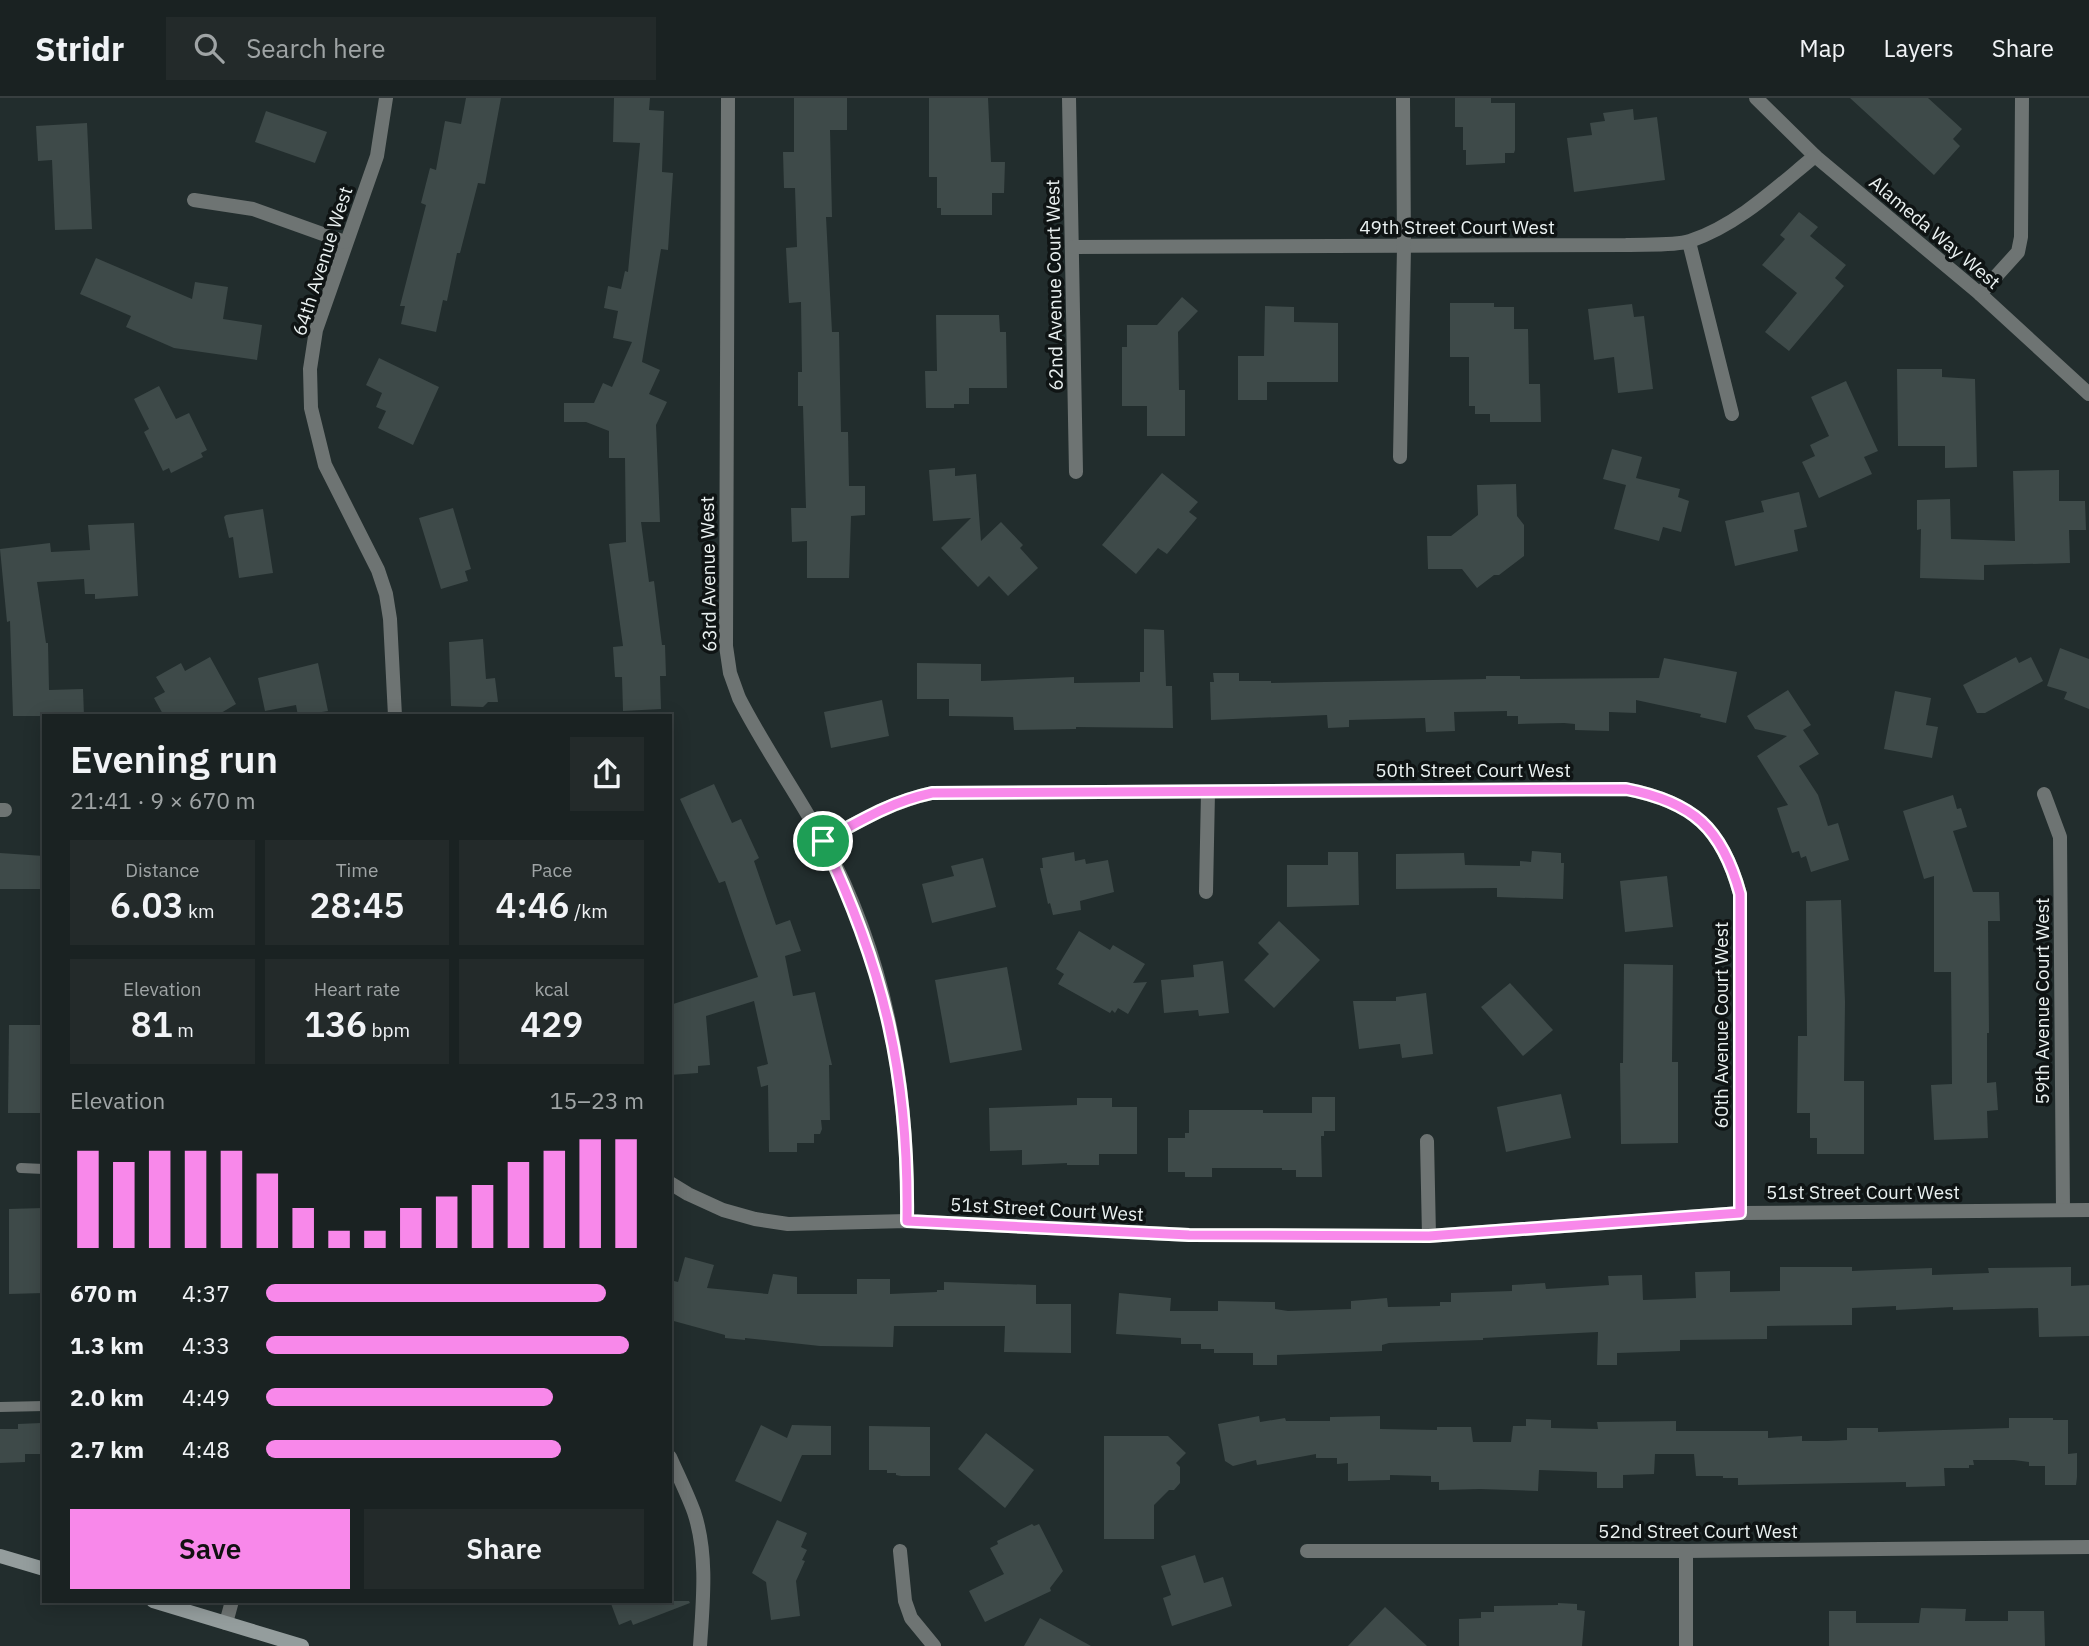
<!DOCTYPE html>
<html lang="en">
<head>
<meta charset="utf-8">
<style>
  :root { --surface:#1a2222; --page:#232a2a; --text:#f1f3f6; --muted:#9fa4a5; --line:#383f40; --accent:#f888ea }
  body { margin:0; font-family:"IBM Plex Sans",sans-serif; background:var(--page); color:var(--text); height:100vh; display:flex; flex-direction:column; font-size:26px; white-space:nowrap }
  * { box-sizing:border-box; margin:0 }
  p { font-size:23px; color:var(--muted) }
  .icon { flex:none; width:38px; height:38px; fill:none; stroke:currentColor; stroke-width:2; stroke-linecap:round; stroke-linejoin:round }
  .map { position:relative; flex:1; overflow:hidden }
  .side { position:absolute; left:42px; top:616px; width:630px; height:889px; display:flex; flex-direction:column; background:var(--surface); border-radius:0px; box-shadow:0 4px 18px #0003,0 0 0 2px var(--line) }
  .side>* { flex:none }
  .pin { position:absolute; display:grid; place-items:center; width:60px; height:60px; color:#fff; margin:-30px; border:4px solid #fff; border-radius:50%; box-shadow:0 2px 7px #0007 }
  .round { display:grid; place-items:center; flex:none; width:74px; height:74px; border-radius:0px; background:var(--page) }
  .head { display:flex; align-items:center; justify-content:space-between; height:119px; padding:0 28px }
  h1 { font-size:38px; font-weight:600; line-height:52px }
  .stats { display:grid; grid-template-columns:repeat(3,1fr); gap:10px; height:119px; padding:7px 28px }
  .stats div { display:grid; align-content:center; border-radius:0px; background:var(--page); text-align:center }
  .stats b { font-size:35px; font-weight:600 }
  .stats small { font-size:19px; font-weight:400 }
  .stats p { font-size:19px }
  .chart { height:196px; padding:14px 28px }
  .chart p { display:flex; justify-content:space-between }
  .chart svg { width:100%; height:126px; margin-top:7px; stroke:var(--accent); stroke-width:6 }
  .action { display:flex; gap:14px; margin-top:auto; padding:14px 28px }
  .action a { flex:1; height:80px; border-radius:0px; background:var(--accent); color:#111; font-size:28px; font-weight:600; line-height:80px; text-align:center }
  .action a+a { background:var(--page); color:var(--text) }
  ul { padding:0 28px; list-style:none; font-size:23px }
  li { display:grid; grid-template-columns:112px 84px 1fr; align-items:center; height:52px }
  li i { height:18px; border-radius:9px; background:var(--accent) }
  header { display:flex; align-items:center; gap:42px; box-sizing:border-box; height:98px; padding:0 35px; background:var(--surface); border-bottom:2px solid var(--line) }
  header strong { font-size:33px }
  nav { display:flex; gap:38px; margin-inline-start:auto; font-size:24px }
  .search { width:490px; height:63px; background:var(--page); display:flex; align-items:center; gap:18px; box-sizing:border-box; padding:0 24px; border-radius:0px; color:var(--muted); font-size:26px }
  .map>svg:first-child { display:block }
  .building { fill:#3e4a49 }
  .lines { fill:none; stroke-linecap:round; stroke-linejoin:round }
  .lane { stroke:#6e7473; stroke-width:10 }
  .street { stroke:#6e7473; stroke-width:14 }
  .secondary { stroke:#949d9d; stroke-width:14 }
  .route-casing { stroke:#fff; stroke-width:14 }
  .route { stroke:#f888ea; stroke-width:9 }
  .labels { text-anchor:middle; stroke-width:7; stroke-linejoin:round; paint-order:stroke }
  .street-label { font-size:19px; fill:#eaf1f1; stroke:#0f1414 }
</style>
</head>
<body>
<header>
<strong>Stridr</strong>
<div class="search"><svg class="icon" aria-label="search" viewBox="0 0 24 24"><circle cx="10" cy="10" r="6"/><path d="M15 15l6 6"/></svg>Search here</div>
<nav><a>Map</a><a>Layers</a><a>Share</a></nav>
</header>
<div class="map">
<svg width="2089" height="1548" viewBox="0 0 2089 1548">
  <rect width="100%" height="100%" fill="#222d2d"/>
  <g class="building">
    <polygon points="466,0 501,0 485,86 478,85 460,155 457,155 447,203 443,202 436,234 401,226 405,208 400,208 426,107 421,105 430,70 436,72 445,23 461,26"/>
    <polygon points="614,0 650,0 649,12 664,13 662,74 673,75 668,152 661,151 642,264 660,272 649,296 667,304 656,327 660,424 641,424 649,484 654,483 662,547 665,547 666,578 660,578 661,611 623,613 622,579 615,579 613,549 623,548 609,446 626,444 625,360 609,360 609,333 586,324 564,324 564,305 594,305 603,285 612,289 632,244 613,240 618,213 604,210 608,188 621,191 625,173 628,174 640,45 613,44"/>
    <polygon points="794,0 847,0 847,32 830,32 832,119 826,119 832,234 839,234 841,334 848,334 849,388 865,388 865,417 851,418 849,480 807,480 807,443 792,444 791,410 806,410 803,308 798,308 798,274 802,274 801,204 789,205 786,150 797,149 795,90 784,90 783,54 794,54"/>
    <polygon points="929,0 988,0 991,64 1005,64 1004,95 992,95 992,117 941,117 941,110 937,110 937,79 929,79"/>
    <polygon points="1455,0 1491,0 1491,5 1515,5 1515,52 1514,55 1505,55 1505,65 1466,67 1466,52 1463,52 1463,29 1455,29"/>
    <polygon points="1850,0 1928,0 1962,31 1953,41 1960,48 1934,77"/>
    <polygon points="1633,11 1634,22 1657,19 1665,82 1574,94 1567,40 1592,37 1590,25 1605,23 1603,15"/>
    <polygon points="266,13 327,34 315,65 255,44"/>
    <polygon points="87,25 92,131 55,132 52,62 38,63 36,28"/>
    <polygon points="1799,114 1818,129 1810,138 1846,167 1835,180 1844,188 1789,253 1765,234 1797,195 1762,167 1785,141 1780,137"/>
    <polygon points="96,160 192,201 195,184 228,189 223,221 262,227 257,262 174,250 126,229 131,218 80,196"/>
    <polygon points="1182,199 1198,213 1178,234 1179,292 1185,292 1185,338 1147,338 1147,308 1122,308 1122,249 1127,249 1127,227 1157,227"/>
    <polygon points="1450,205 1494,205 1494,209 1514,209 1514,231 1528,231 1529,286 1540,286 1541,324 1490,324 1490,316 1475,316 1475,308 1469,308 1469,259 1450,259"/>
    <polygon points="1632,206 1634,219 1644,218 1653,291 1618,295 1614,259 1594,262 1588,211"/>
    <polygon points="1265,208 1294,209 1294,224 1338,225 1338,284 1267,284 1267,302 1238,302 1238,258 1264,258"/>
    <polygon points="936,217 999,217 1000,234 1006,234 1007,290 969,290 969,306 954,306 954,310 926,310 925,273 937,273"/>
    <polygon points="379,260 439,289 413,347 378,330 386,313 376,309 382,295 366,287"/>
    <polygon points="1897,271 1942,271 1942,279 1975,281 1977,369 1945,370 1945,348 1898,348"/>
    <polygon points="1846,283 1878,353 1864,359 1872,376 1819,400 1802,364 1815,358 1810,347 1829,338 1811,299"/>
    <polygon points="159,288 176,321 189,315 207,352 201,355 203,359 171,375 169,370 163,373 144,334 149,331 134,301"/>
    <polygon points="1612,351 1642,359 1636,380 1680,391 1678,399 1689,403 1681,434 1663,429 1659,443 1614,431 1626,387 1603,381"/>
    <polygon points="955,370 955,378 976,376 981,443 1001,424 1023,447 1020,450 1038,470 1008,498 989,478 978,489 941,450 971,420 933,423 929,372"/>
    <polygon points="2059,372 2059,403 2085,403 2086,432 2069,432 2070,465 1984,467 1984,482 1920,480 1921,431 1917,432 1917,402 1950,401 1951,441 2015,443 2013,373"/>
    <polygon points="1162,375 1198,404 1189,414 1197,420 1167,456 1158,450 1136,476 1102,447"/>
    <polygon points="1516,386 1517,418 1524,427 1524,458 1499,477 1494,477 1477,490 1462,471 1428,471 1427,438 1451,438 1478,417 1477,387"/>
    <polygon points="1799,394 1807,429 1794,432 1798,453 1735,468 1725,423 1764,414 1761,403"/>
    <polygon points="453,410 471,471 465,473 468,483 441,491 419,420"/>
    <polygon points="263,411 273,475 239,480 233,439 229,440 224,419 226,417"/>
    <polygon points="134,425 138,498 95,501 95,496 85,496 84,481 37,484 46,545 48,545 49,592 83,591 84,618 13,618 10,523 7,524 0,451 50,445 51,454 90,452 88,427"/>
    <polygon points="1144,531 1164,532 1166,588 1172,588 1173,630 1076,629 1076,631 1014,632 1013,619 949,618 949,601 917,601 917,565 981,566 981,583 1074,579 1074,585 1140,584 1140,574 1144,574"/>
    <polygon points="483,541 486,581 495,580 498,604 488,604 483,609 451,608 449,544"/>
    <polygon points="2060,550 2089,561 2089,611 2064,601 2067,594 2047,588"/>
    <polygon points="210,559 236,606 216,618 164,618 154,600 165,594 156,579 181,565 185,573"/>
    <polygon points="2016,559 2019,565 2031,559 2043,583 1985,615 1977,615 1963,587"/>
    <polygon points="1664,560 1737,574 1726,625 1700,619 1701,616 1636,602 1636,615 1609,614 1609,633 1575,632 1575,626 1564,625 1518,626 1518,618 1507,618 1507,613 1454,614 1455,633 1426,634 1425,620 1349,622 1349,629 1328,630 1327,617 1211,622 1210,584 1214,584 1213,575 1239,575 1239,583 1271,583 1271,585 1486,581 1486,578 1520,578 1520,581 1659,580"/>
    <polygon points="318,565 328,613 298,618 296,607 265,613 258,580"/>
    <polygon points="1788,592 1811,627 1803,632 1819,656 1799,668 1818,697 1828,728 1838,725 1849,762 1811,774 1806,758 1801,760 1799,753 1792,755 1777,710 1788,707 1757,658 1787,638 1755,631 1747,618"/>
    <polygon points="1895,593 1931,600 1926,627 1938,629 1932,660 1884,651"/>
    <polygon points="882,602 889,638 831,650 824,614"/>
    <polygon points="714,686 732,725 741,721 759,760 754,763 776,827 790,822 801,853 785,858 793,898 815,894 832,967 829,967 830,1022 821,1022 822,1031 820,1036 814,1036 814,1045 797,1045 797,1054 769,1054 768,987 761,989 757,969 768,966 754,903 706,918 710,967 698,968 698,975 670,977 670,907 758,879 725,783 719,785 680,701"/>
    <polygon points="1953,697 1957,711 1961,710 1967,729 1953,733 1973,794 1999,794 2000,823 1988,823 1989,935 1987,935 1987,985 1996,984 1998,1012 1987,1013 1988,1040 1934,1042 1931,987 1952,986 1951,874 1934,874 1934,778 1924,781 1903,713"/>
    <polygon points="1532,753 1561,755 1561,765 1564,765 1563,801 1497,799 1497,790 1396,791 1396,756 1464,755 1465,767 1520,768 1520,763 1531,764"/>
    <polygon points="1074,754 1075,763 1085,761 1086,766 1108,762 1114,794 1080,803 1081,812 1053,817 1050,805 1048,806 1040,770 1043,770 1042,760"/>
    <polygon points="1328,754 1358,754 1359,807 1287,809 1287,767 1328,767"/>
    <polygon points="0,755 44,758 44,791 0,791"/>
    <polygon points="983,760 996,809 932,825 922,786 954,778 951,768"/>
    <polygon points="1667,778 1673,829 1625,834 1620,783"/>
    <polygon points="1841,802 1845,904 1844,983 1864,983 1864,1056 1817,1056 1817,1040 1810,1040 1810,1015 1797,1015 1798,938 1807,938 1806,803"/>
    <polygon points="1279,823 1320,862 1274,910 1244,882 1269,856 1258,845"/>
    <polygon points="1079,833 1110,852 1113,847 1145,866 1133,885 1147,884 1128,916 1118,910 1115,915 1112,912 1110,915 1058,886 1064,876 1056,871"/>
    <polygon points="1223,863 1229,915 1199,918 1198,912 1164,915 1161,882 1194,879 1193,867"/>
    <polygon points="1624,866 1673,867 1672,964 1678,964 1678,1045 1621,1046 1620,965 1623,965"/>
    <polygon points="1007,869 1022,952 950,965 935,882"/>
    <polygon points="1510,885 1553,932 1523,958 1481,909"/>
    <polygon points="1426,895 1433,956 1402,960 1400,946 1359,951 1353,903 1396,903 1396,899"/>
    <polygon points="9,927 44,927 44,1015 8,1015"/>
    <polygon points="1561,996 1571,1040 1506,1054 1497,1009"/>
    <polygon points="1312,999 1335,999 1335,1033 1324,1033 1324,1038 1321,1038 1322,1079 1296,1079 1296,1072 1282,1072 1282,1070 1212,1070 1212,1079 1185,1079 1185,1074 1168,1074 1168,1040 1185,1040 1185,1035 1189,1035 1189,1012 1263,1012 1263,1015 1312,1015"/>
    <polygon points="1077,1000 1112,1000 1112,1009 1137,1009 1137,1056 1099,1056 1099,1067 1067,1067 1067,1065 1022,1067 1022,1052 990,1053 989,1010 1077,1007"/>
    <polygon points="43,1110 44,1195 9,1196 9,1111"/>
    <polygon points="685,1159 714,1167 707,1190 768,1196 773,1176 797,1179 797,1196 857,1196 857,1181 890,1181 890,1196 937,1194 937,1192 944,1192 944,1184 1036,1187 1036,1206 1071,1206 1071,1255 1004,1254 1005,1228 894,1228 893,1249 820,1248 745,1240 745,1242 725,1240 725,1237 670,1222 670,1182 678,1184"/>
    <polygon points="1780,1169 1852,1169 1852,1173 1932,1170 1932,1177 1989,1175 1988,1170 2071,1169 2071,1188 2089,1187 2089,1238 2039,1239 2038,1210 1953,1212 1953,1209 1896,1212 1896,1208 1852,1210 1852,1227 1767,1228 1767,1241 1680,1242 1680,1253 1617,1255 1617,1267 1597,1267 1598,1234 1483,1240 1483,1242 1389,1245 1382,1247 1382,1253 1277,1257 1277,1267 1253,1267 1253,1255 1214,1255 1214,1251 1201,1251 1201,1246 1181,1246 1181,1240 1116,1236 1119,1195 1171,1200 1170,1213 1218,1213 1218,1203 1275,1204 1275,1211 1288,1213 1351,1211 1351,1203 1387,1200 1388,1209 1440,1208 1440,1204 1451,1204 1451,1195 1512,1193 1512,1187 1545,1185 1546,1191 1609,1187 1608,1178 1642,1177 1643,1202 1696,1200 1695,1174 1730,1173 1730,1194 1780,1193"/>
    <polygon points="1259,1318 1260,1324 1285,1320 1286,1323 1330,1323 1330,1319 1380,1318 1380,1331 1437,1332 1437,1329 1471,1329 1473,1344 1511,1344 1513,1328 1526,1328 1526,1321 1551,1322 1551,1330 1598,1331 1597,1324 1676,1323 1676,1333 1768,1333 1768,1340 1802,1338 1802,1343 1827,1343 1847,1342 1847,1330 1878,1330 1878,1334 2009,1330 2009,1320 2053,1320 2053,1322 2068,1322 2068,1356 2077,1355 2077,1379 2076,1387 2045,1387 2045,1368 2029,1368 2029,1364 2014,1362 1973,1362 1974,1367 1969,1367 1969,1370 1944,1370 1945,1388 1906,1389 1906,1384 1738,1387 1738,1380 1723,1380 1723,1378 1696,1378 1694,1356 1655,1356 1654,1376 1623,1377 1623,1390 1597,1390 1597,1374 1539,1372 1538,1393 1480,1391 1439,1392 1439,1384 1431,1384 1431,1378 1390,1377 1390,1382 1348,1383 1348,1365 1337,1366 1337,1360 1316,1360 1316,1356 1257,1367 1256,1362 1233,1368 1225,1363 1218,1326"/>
    <polygon points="41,1325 42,1356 25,1356 25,1364 0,1365 0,1331 18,1331 18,1326"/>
    <polygon points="761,1327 787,1340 792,1327 831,1328 831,1357 802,1357 781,1404 735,1383"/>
    <polygon points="869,1328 930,1329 930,1378 901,1378 896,1377 896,1375 887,1375 887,1372 869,1372"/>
    <polygon points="986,1335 1034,1372 1005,1410 958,1371"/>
    <polygon points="1104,1338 1168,1338 1186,1355 1176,1365 1180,1369 1180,1385 1174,1392 1169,1392 1154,1407 1154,1441 1104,1441"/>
    <polygon points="777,1422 807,1435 801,1449 807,1452 802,1462 805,1463 796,1483 800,1518 771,1522 766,1484 752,1475"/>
    <polygon points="1032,1426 1034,1428 1039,1426 1063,1473 1050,1490 1051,1493 985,1524 969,1493 1004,1476 990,1450 998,1446 997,1443"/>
    <polygon points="1195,1457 1204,1485 1223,1479 1232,1508 1172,1528 1163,1500 1171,1497 1161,1468"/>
    <polygon points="610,1503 689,1503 690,1505 633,1527 631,1522 619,1527"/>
    <polygon points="1558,1505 1577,1506 1577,1512 1585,1513 1582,1548 1459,1548 1459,1521 1481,1520 1481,1514 1494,1514 1494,1508 1558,1507"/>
    <polygon points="1385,1509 1427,1548 1348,1548"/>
    <polygon points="1921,1510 1966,1511 1965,1523 2008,1523 2008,1513 2044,1513 2045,1548 1829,1548 1829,1513 1856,1513 1856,1525 1919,1525"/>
    <polygon points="1040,1520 1091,1548 1024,1548"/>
  </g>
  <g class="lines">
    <g class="lane">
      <polyline points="21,1070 44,1071"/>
      <polyline points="0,1309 44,1308"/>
    </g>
    <g class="street">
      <polyline points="386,0 377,58 316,232 310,271 311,310 325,367 378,472 386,496 390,521 395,618"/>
      <path d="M728,0l-2,548 4,27 9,25c25,49 57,94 84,143 64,117 86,248 84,380"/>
      <polyline points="1069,0 1076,374"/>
      <polyline points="1756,0 1815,58 1980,196 2089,296"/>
      <polyline points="194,102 253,111 345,144"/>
      <polyline points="1689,144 1732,316"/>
      <path d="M1073,149l553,-2c18,-1 48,1 64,-4 48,-16 87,-54 125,-85"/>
      <polyline points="1980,196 2018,154 2021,139 2022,0"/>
      <polyline points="1400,359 1404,149 1403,0"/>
      <polyline points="2044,696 2060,739 2063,1112"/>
      <polyline points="0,712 5,712"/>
      <path d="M823,743c37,-20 68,-39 109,-48l694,-4c67,13 96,39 114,105v319"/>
      <polyline points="1206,794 1208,694"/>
      <polyline points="1427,1043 1429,1138"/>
      <polyline points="670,1085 688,1096 723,1112 755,1121 788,1126 907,1123 1190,1137 1429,1138 1740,1115 2089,1112"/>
      <path d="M670,1359c8,18 17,36 24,55 14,42 9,90 6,134"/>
      <polyline points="900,1453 905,1503 911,1520 934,1548"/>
      <polyline points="1307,1453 1686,1453 2089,1449"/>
      <polyline points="1686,1453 1686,1548"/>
      <polyline points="226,1525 232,1503"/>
    </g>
    <g class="secondary">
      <polyline points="0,1458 44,1471"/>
      <polyline points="153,1503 302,1548"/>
    </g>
  </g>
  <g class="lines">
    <defs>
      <path id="route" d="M1626,691c67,13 96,39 114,105v319l-311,23 -240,-1 -282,-14c2,-144 -22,-250 -84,-380 37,-20 67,-39 109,-48z"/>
    </defs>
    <use href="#route" class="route-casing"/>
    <use href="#route" class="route"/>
  </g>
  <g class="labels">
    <g class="street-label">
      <text x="1457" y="136">49th Street Court West</text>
      <text transform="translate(1935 134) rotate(40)" y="7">Alameda Way West</text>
      <text transform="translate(322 163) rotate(-72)" y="7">64th Avenue West</text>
      <text transform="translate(1054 187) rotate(-91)" y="7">62nd Avenue Court West</text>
      <text transform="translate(708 476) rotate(-91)" y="7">63rd Avenue West</text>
      <text x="1473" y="679">50th Street Court West</text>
      <text transform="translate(2042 903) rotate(-90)" y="7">59th Avenue Court West</text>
      <text transform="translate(1721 927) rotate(-90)" y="7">60th Avenue Court West</text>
      <text x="1863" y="1101">51st Street Court West</text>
      <text transform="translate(1047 1111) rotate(3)" y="7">51st Street Court West</text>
      <text x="1698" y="1440">52nd Street Court West</text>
    </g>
  </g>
</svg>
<div class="pin" style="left:823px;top:743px;background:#1e9e55"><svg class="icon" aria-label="arrive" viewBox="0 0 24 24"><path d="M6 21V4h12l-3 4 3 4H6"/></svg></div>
<section class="side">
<div class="head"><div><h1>Evening run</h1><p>21:41 · 9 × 670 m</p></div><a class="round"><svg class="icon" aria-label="share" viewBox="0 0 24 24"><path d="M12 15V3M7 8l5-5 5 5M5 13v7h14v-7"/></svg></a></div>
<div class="stats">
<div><p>Distance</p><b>6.03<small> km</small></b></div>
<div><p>Time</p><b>28:45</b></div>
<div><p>Pace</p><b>4:46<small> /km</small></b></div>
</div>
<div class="stats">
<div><p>Elevation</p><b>81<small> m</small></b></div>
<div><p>Heart rate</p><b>136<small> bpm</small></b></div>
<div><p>kcal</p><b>429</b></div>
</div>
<div class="chart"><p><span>Elevation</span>15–23 m</p>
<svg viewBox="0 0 160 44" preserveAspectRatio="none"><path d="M5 44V10M15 44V14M25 44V10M35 44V10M45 44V10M55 44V18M65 44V30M75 44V38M85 44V38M95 44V30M105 44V26M115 44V22M125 44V14M135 44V10M145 44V6M155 44V6"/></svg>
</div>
<ul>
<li><b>670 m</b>4:37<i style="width:90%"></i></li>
<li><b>1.3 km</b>4:33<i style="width:96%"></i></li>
<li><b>2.0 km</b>4:49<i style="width:76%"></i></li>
<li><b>2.7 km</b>4:48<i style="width:78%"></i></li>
</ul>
<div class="action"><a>Save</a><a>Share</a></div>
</section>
</div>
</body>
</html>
